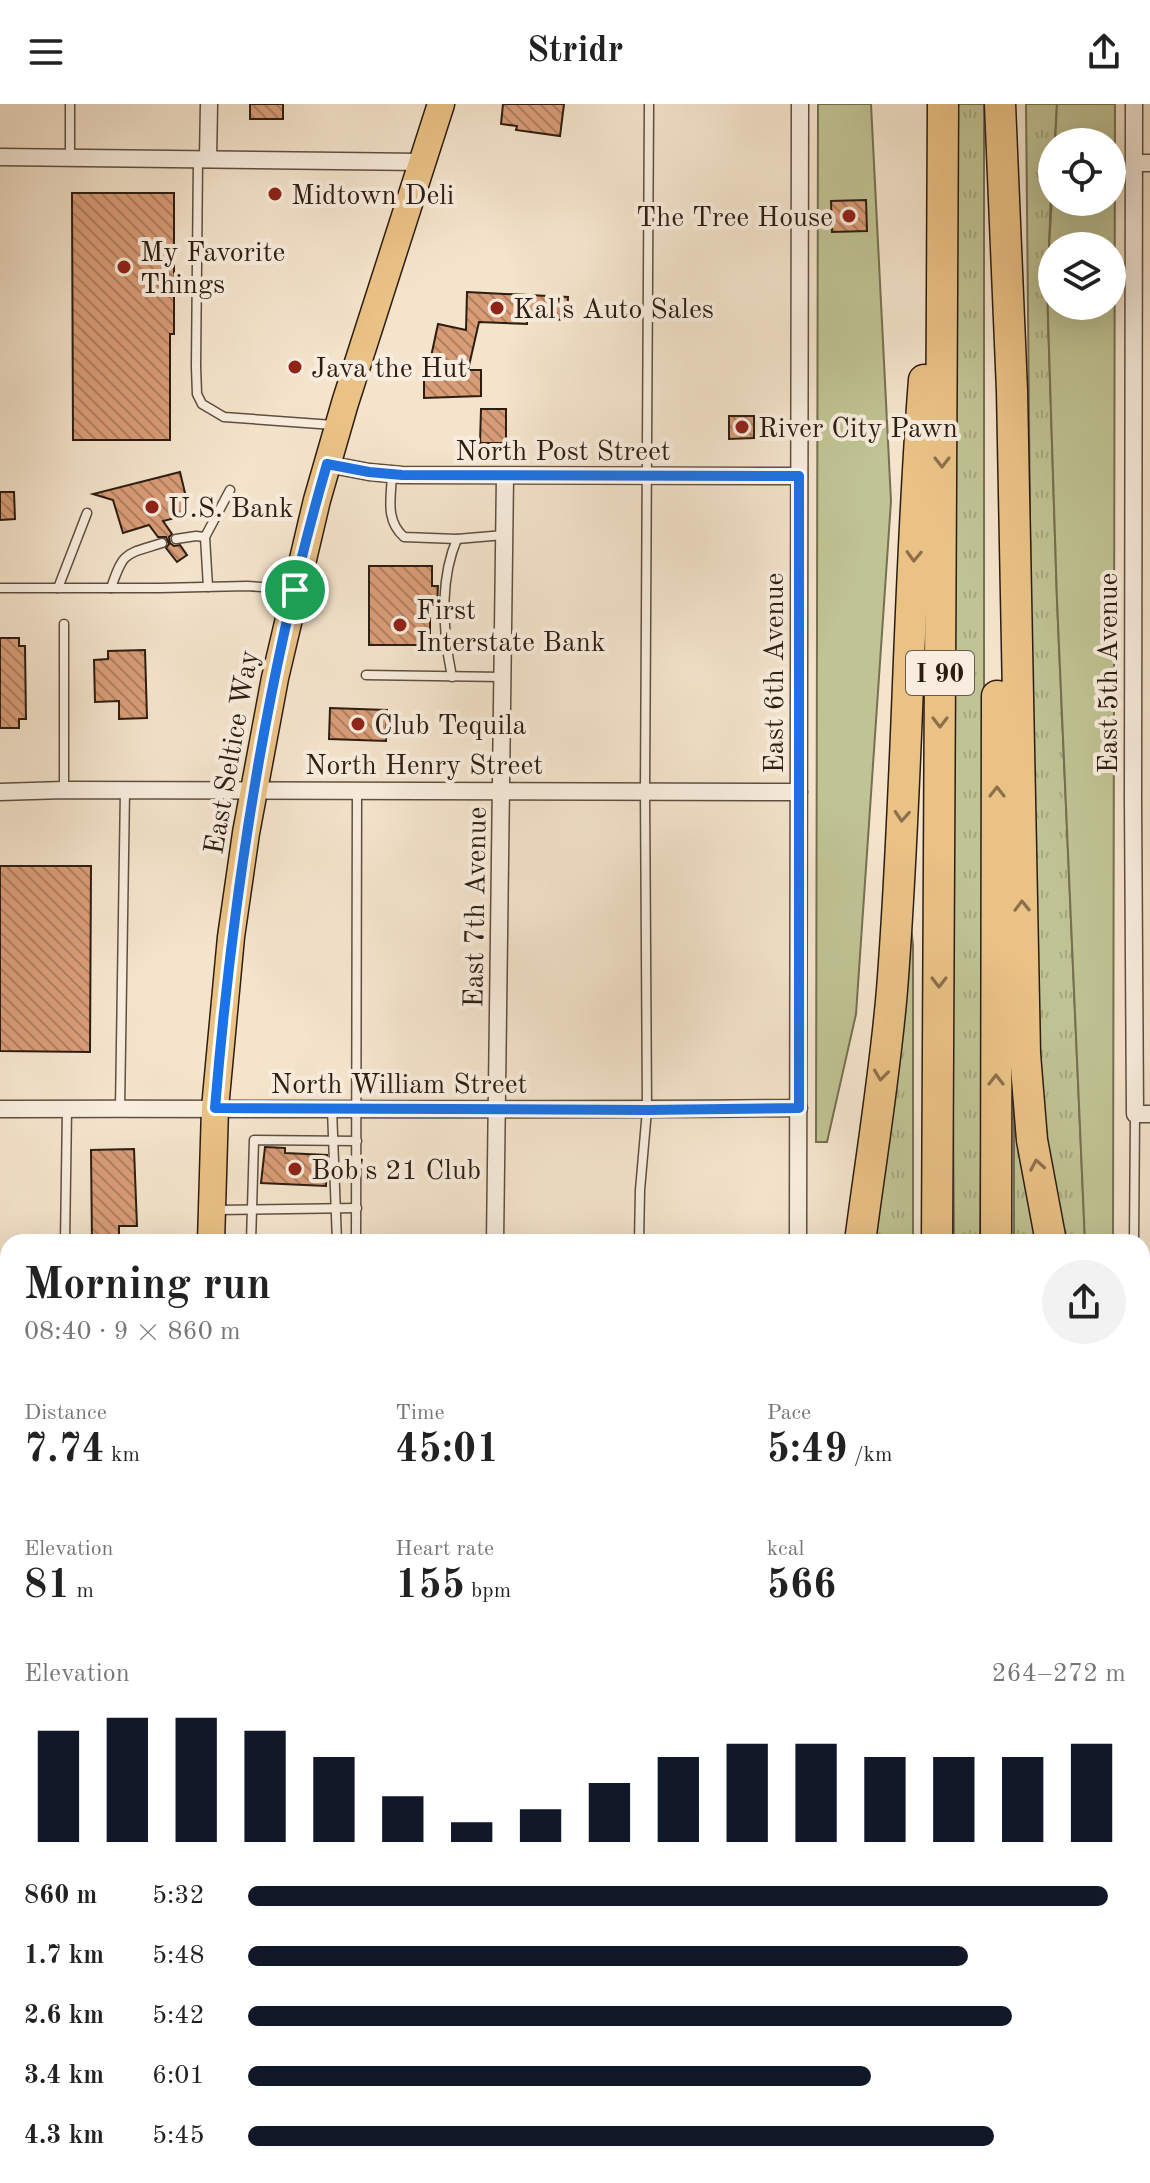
<!DOCTYPE html>
<html lang="en">
<head>
<meta charset="utf-8">
<style>
  :root { --surface:#fff; --page:#f2f2f2; --text:#222; --muted:#767676; --accent:#111827 }
  body { margin:0; font-family:"Old Standard TT",serif; background:var(--page); color:var(--text); height:100vh; display:flex; flex-direction:column; font-size:30px; white-space:nowrap }
  * { box-sizing:border-box; margin:0 }
  p { font-size:26px; color:var(--muted) }
  .icon { flex:none; width:44px; height:44px; fill:none; stroke:currentColor; stroke-width:2; stroke-linecap:round; stroke-linejoin:round }
  .map { position:relative; flex:1; overflow:hidden }
  .side { position:absolute; left:0px; top:1130px; width:1150px; height:950px; display:flex; flex-direction:column; background:var(--surface); border-radius:24px 24px 0 0; box-shadow:0 8px 32px #0002 }
  .side>* { flex:none }
  .fabs { position:absolute; left:1038px; top:24px; display:grid; gap:16px }
  .fabs a { display:grid; place-items:center; width:88px; height:88px; border-radius:50%; background:var(--surface); box-shadow:0 8px 32px #0002; font-size:40px }
  .pin { position:absolute; display:grid; place-items:center; width:68px; height:68px; color:#fff; margin:-34px; border:4px solid #fff; border-radius:50%; box-shadow:0 2px 8px #0007 }
  .round { display:grid; place-items:center; flex:none; width:84px; height:84px; border-radius:42px; background:var(--page) }
  .headline { display:flex; align-items:center; justify-content:space-between; height:136px; padding:0 24px }
  h1 { font-size:44px; font-weight:700; line-height:60px }
  .stats { display:grid; grid-template-columns:repeat(3,1fr); gap:12px; height:136px; padding:8px 24px }
  .stats div { display:grid; align-content:center }
  .stats b { font-size:40px; font-weight:700 }
  .stats small { font-size:22px; font-weight:400 }
  .stats p { font-size:22px }
  .chart { height:224px; padding:16px 24px }
  .chart p { display:flex; justify-content:space-between }
  .chart svg { width:100%; height:144px; margin-top:8px; stroke:var(--accent); stroke-width:6 }
  ul { padding:0 24px; list-style:none; font-size:26px }
  li { display:grid; grid-template-columns:128px 96px 1fr; align-items:center; height:60px }
  li i { height:20px; border-radius:10px; background:var(--accent) }
  header { display:flex; justify-content:space-between; align-items:center; height:104px; padding:0 24px; background:var(--surface); font-size:36px; font-weight:700 }
  .map>svg:first-child { display:block }
  .grass { fill:url(#grass-tufts); stroke:#767052; stroke-width:2 }
  .park { fill:#c0c394; stroke:#767052; stroke-width:2; fill-rule:evenodd }
  .building { fill:url(#building-back-hatch); stroke:#2d1d11; stroke-width:2 }
  .lines { fill:none; stroke-linecap:round; stroke-linejoin:round }
  .service-casing { stroke:#5f4f40; stroke-width:11 }
  .minor-casing { stroke:#5f4f40; stroke-width:19 }
  .secondary-casing { stroke:#2d1d11; stroke-width:27 }
  .primary-casing { stroke:#2d1d11; stroke-width:29 }
  .motorway-casing { stroke:#2d1d11; stroke-width:33 }
  .service { stroke:#f8edde; stroke-width:8 }
  .minor { stroke:#f8edde; stroke-width:16 }
  .secondary { stroke:#f8edde; stroke-width:24 }
  .primary { stroke:#eac286; stroke-width:26 }
  .motorway { stroke:#eac286; stroke-width:30 }
  .oneway { stroke:#8c704c }
  .route-casing { stroke:#fff; stroke-width:16 }
  .route { stroke:#1a73e8; stroke-width:10 }
  .poi-dot { fill:#8f2418; stroke:#f8edde; stroke-width:3 }
  .labels { text-anchor:middle; stroke-width:8; stroke-linejoin:round; paint-order:stroke }
  .shield { fill:#f8edde; stroke:#6a5b4e; stroke-width:2 }
  .shield-label { font-size:26px; font-weight:bold; fill:#2d1d11 }
  .poi-label { font-size:28px; fill:#2d1d11; stroke:#f8edde; text-anchor:start }
  .street-label { font-size:28px; fill:#2d1d11; stroke:#f8edde }
</style>
</head>
<body>
<header><svg class="icon" aria-label="menu" viewBox="0 0 24 24"><path d="M4 6h16M4 12h16M4 18h16"/></svg>Stridr<svg class="icon" aria-label="share" viewBox="0 0 24 24"><path d="M12 15V3M7 8l5-5 5 5M5 13v7h14v-7"/></svg></header>
<div class="map">
<svg width="1150" height="2079" viewBox="0 0 1150 2079">
  <defs>
    <pattern id="grass-tufts" width="24" height="20" patternUnits="userSpaceOnUse" patternTransform="scale(2)"><rect width="24" height="20" fill="#c0c394"/><path d="M3 7l-1-3M5 7V3M7 7l1-3M15 17l-1-3M17 17v-4M19 17l1-3" fill="none" stroke="#a5a77f"/></pattern>
    <pattern id="building-back-hatch" width="6" height="6" patternUnits="userSpaceOnUse" patternTransform="scale(2)"><rect width="6" height="6" fill="#d99d78"/><path d="M-1 5l2 2M0 0l6 6M5-1l2 2" fill="none" stroke="#b07f61"/></pattern>
  </defs>
  <rect width="100%" height="100%" fill="#f4e4cc"/>
  <filter id="stains"><feTurbulence type="fractalNoise" baseFrequency=".0025" numOctaves="4"/><feColorMatrix values="0 0 0 0 .2 0 0 0 0 .09 0 0 0 0 .02 0 0 0 .5 -.17"/></filter>
  <radialGradient id="worn" r=".72"><stop offset=".6" stop-color="#630" stop-opacity="0"/><stop offset="1" stop-color="#630" stop-opacity=".3"/></radialGradient>
  <g class="grass">
    <polygon points="952,0 984,0 984,773 980,1138 954,1138 951,735"/>
    <path d="M1026,0h31l-2,38h-3c0,59 -5,118 -4,176l9,282 28,642h-24l-22,-127 -7,-388z"/>
    <polygon points="911,824 913,840 913,1138 870,1138"/>
    <polygon points="1014,951 1041,1138 1014,1138"/>
  </g>
  <g class="park">
    <polygon points="818,0 871,0 891,397 856,910 827,1038 816,1038"/>
    <path d="M1057,0h58l-2,1138h-28l-28,-642 -9,-282 -1,-38 5,-83v5h60v-60h-57zM1052,142h60v60h-60z"/>
  </g>
  <g class="building">
    <rect x="250" y="0" width="33" height="15"/>
    <polygon points="503,0 564,0 560,32 516,26 517,22 501,20"/>
    <polygon points="72,89 174,89 174,230 170,230 170,336 73,336"/>
    <polygon points="866,96 867,127 832,128 831,97"/>
    <polygon points="467,188 568,193 567,216 527,214 527,220 479,218 468,266 481,266 481,292 424,294 424,267 428,267 438,220 466,226"/>
    <polygon points="481,305 506,305 506,339 480,339"/>
    <polygon points="729,312 754,312 754,334 729,335"/>
    <polygon points="180,368 190,410 163,417 172,430 169,433 170,439 174,442 180,441 187,451 177,458 166,444 169,440 166,433 158,433 149,421 123,429 113,396 93,390"/>
    <polygon points="0,388 14,388 15,415 0,416"/>
    <polygon points="369,462 432,462 432,482 438,482 437,501 430,501 430,541 369,541"/>
    <polygon points="0,534 19,534 19,542 25,542 26,615 19,615 19,624 0,624"/>
    <polygon points="145,546 147,614 119,615 119,597 95,598 94,556 108,555 108,547"/>
    <polygon points="330,604 387,606 386,637 329,635"/>
    <polygon points="0,762 91,762 90,948 0,947"/>
    <polygon points="265,1043 285,1044 285,1049 327,1051 326,1082 261,1079"/>
    <polygon points="134,1045 137,1122 119,1122 119,1138 92,1138 91,1046"/>
  </g>
  <g class="lines">
    <defs>
      <g id="service">
        <polyline points="70,54 70,0"/>
        <polyline points="198,55 196,263 197,290 202,300 224,313 333,321"/>
        <path d="M392,371c-1,23 -7,45 12,62l53,2 47,-4"/>
        <polyline points="176,435 196,432 205,433"/>
        <polyline points="208,483 205,433 230,386"/>
        <polyline points="0,484 160,484 247,482 291,485"/>
        <polyline points="58,484 87,409"/>
        <path d="M111,484c13,-38 14,-33 51,-45"/>
        <polyline points="64,520 64,686"/>
        <polyline points="366,571 503,573"/>
        <path d="M452,573c-9,-44 -13,-96 5,-138"/>
        <polyline points="120,1005 125,686"/>
        <polyline points="332,1005 337,1138"/>
        <polyline points="216,1106 357,1104"/>
        <polyline points="65,1138 67,1005"/>
        <polyline points="251,1138 254,1036 357,1037"/>
        <polyline points="356,1138 357,687"/>
        <polyline points="639,1138 640,1086 647,1006 645,687 649,0"/>
        <polyline points="1134,1138 1135,1010"/>
        <polyline points="1142,1327 1150,1327"/>
        <polyline points="0,1517 8,1517"/>
        <polyline points="0,1766 8,1766"/>
      </g>
      <g id="minor">
        <polyline points="1134,0 1133,695 1135,1010 1150,1010"/>
        <polyline points="0,53 421,58"/>
        <polyline points="208,55 209,0"/>
        <polyline points="1134,59 1150,59"/>
        <polyline points="327,360 369,368 402,371 799,372"/>
        <polyline points="0,688 64,686 799,688"/>
        <path d="M0,1005c266,-1 532,2 799,-1"/>
        <polyline points="495,1138 505,372"/>
        <polyline points="798,1138 800,0"/>
        <polyline points="0,1322 8,1322"/>
        <polyline points="0,1956 8,1956"/>
        <polyline points="493,2079 494,2072"/>
        <polyline points="768,2079 768,2072"/>
      </g>
      <g id="secondary">
        <polyline points="1142,1628 1150,1628"/>
        <polyline points="0,1642 8,1642"/>
        <polyline points="1142,1659 1150,1659"/>
      </g>
      <g id="primary">
        <polyline points="211,1138 215,1004 231,833 246,729 275,574 317,396 345,299 441,0"/>
        <polyline points="205,2079 205,2072"/>
      </g>
      <g id="motorway">
        <polyline points="1000,0 1012,287 1025,950 1032,1036 1051,1138"/>
        <path d="M860,1138c11,-84 25,-168 32,-252 16,-203 16,-407 32,-610"/>
        <polyline points="937,1138 943,0"/>
        <polyline points="996,1138 997,592"/>
        <polyline points="860,2072 861,2079"/>
        <polyline points="931,2079 931,2072"/>
        <polyline points="992,2079 992,2072"/>
        <polyline points="1085,2079 1086,2072"/>
      </g>
    </defs>
    <use href="#service" class="service-casing"/>
    <use href="#minor" class="minor-casing"/>
    <use href="#secondary" class="secondary-casing"/>
    <use href="#primary" class="primary-casing"/>
    <use href="#motorway" class="motorway-casing"/>
    <use href="#service" class="service"/>
    <use href="#minor" class="minor"/>
    <use href="#secondary" class="secondary"/>
    <use href="#primary" class="primary"/>
    <use href="#motorway" class="motorway"/>
  </g>
  <defs><path id="oneway-chevron" d="M-2-3.5L2.5 0L-2 3.5" fill="none" stroke-width="1.6" stroke-linecap="round" stroke-linejoin="round" transform="scale(2)"/></defs>
  <g class="oneway">
    <use href="#oneway-chevron" transform="translate(942 358) rotate(90)"/>
    <use href="#oneway-chevron" transform="translate(914 452) rotate(92)"/>
    <use href="#oneway-chevron" transform="translate(940 618) rotate(90)"/>
    <use href="#oneway-chevron" transform="translate(997 688) rotate(-90)"/>
    <use href="#oneway-chevron" transform="translate(902 712) rotate(94)"/>
    <use href="#oneway-chevron" transform="translate(1022 802) rotate(-91)"/>
    <use href="#oneway-chevron" transform="translate(939 878) rotate(90)"/>
    <use href="#oneway-chevron" transform="translate(881 971) rotate(97)"/>
    <use href="#oneway-chevron" transform="translate(996 976) rotate(-90)"/>
    <use href="#oneway-chevron" transform="translate(1037 1061) rotate(-100)"/>
  </g>
  <g class="lines">
    <defs>
      <path id="route" d="M327,360l42,8 33,3 397,1v632l-152,2 -432,-2c18,-217 51,-434 112,-644z"/>
    </defs>
    <use href="#route" class="route-casing"/>
    <use href="#route" class="route"/>
  </g>
  <g class="poi-dot">
    <circle cx="275" cy="90" r="8"/>
    <circle cx="849" cy="112" r="8"/>
    <circle cx="124" cy="163" r="8"/>
    <circle cx="497" cy="204" r="8"/>
    <circle cx="295" cy="263" r="8"/>
    <circle cx="742" cy="323" r="8"/>
    <circle cx="152" cy="403" r="8"/>
    <circle cx="400" cy="521" r="8"/>
    <circle cx="358" cy="620" r="8"/>
    <circle cx="295" cy="1065" r="8"/>
  </g>
  <g class="labels">
    <rect class="shield" x="906" y="547" width="68" height="44" rx="6"/>
    <g class="shield-label">
      <text x="940" y="578">I 90</text>
    </g>
    <g class="poi-label">
      <text x="291" y="100">Midtown Deli</text>
      <text x="833" y="122" text-anchor="end">The Tree House</text>
      <text x="140" y="157">My Favorite<tspan x="140" dy="32">Things</tspan></text>
      <text x="513" y="214">Kal's Auto Sales</text>
      <text x="311" y="273">Java the Hut</text>
      <text x="758" y="333">River City Pawn</text>
      <text x="168" y="413">U.S. Bank</text>
      <text x="416" y="515">First<tspan x="416" dy="32">Interstate Bank</tspan></text>
      <text x="374" y="630">Club Tequila</text>
      <text x="311" y="1075">Bob's 21 Club</text>
    </g>
    <g class="street-label">
      <text x="563" y="356">North Post Street</text>
      <text transform="translate(773 569) rotate(-90)" y="10">East 6th Avenue</text>
      <text transform="translate(1107 569) rotate(-90)" y="10">East 5th Avenue</text>
      <text transform="translate(230 648) rotate(-80)" y="10">East Seltice Way</text>
      <text x="424" y="670">North Henry Street</text>
      <text transform="translate(474 803) rotate(-89)" y="10">East 7th Avenue</text>
      <text x="399" y="989">North William Street</text>
    </g>
  </g>
  <rect width="100%" height="100%" filter="url(#stains)"/>
  <rect width="100%" height="100%" fill="url(#worn)"/>
</svg>
<div class="fabs">
<a><svg class="icon" aria-label="locate" viewBox="0 0 24 24"><circle cx="12" cy="12" r="6"/><path d="M12 2v4M12 18v4M2 12h4M18 12h4"/></svg></a>
<a><svg class="icon" aria-label="layers" viewBox="0 0 24 24"><path d="M12 4l9 5-9 5-9-5zM3 14l9 5 9-5"/></svg></a>
</div>
<div class="pin" style="left:295px;top:486px;background:#1e9e55"><svg class="icon" aria-label="arrive" viewBox="0 0 24 24"><path d="M6 21V4h12l-3 4 3 4H6"/></svg></div>
<section class="side">
<div class="headline"><div><h1>Morning run</h1><p>08:40 · 9 × 860 m</p></div><a class="round"><svg class="icon" aria-label="share" viewBox="0 0 24 24"><path d="M12 15V3M7 8l5-5 5 5M5 13v7h14v-7"/></svg></a></div>
<div class="stats">
<div><p>Distance</p><b>7.74<small> km</small></b></div>
<div><p>Time</p><b>45:01</b></div>
<div><p>Pace</p><b>5:49<small> /km</small></b></div>
</div>
<div class="stats">
<div><p>Elevation</p><b>81<small> m</small></b></div>
<div><p>Heart rate</p><b>155<small> bpm</small></b></div>
<div><p>kcal</p><b>566</b></div>
</div>
<div class="chart"><p><span>Elevation</span>264–272 m</p>
<svg viewBox="0 0 160 44" preserveAspectRatio="none"><path d="M5 44V10M15 44V6M25 44V6M35 44V10M45 44V18M55 44V30M65 44V38M75 44V34M85 44V26M95 44V18M105 44V14M115 44V14M125 44V18M135 44V18M145 44V18M155 44V14"/></svg>
</div>
<ul>
<li><b>860 m</b>5:32<i style="width:98%"></i></li>
<li><b>1.7 km</b>5:48<i style="width:82%"></i></li>
<li><b>2.6 km</b>5:42<i style="width:87%"></i></li>
<li><b>3.4 km</b>6:01<i style="width:71%"></i></li>
<li><b>4.3 km</b>5:45<i style="width:85%"></i></li>
</ul>
</section>
</div>
</body>
</html>
